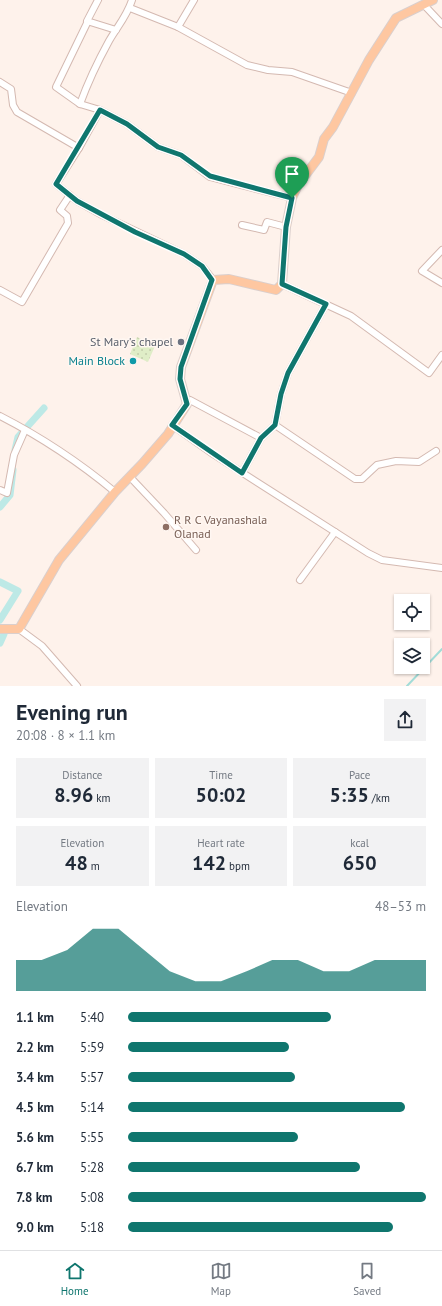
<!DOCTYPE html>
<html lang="en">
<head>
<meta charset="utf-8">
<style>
  :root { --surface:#fff; --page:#f2f2f3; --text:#1f2937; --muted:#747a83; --line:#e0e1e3; --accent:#0f766e }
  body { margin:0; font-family:"PT Sans",sans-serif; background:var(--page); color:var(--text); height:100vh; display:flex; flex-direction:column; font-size:15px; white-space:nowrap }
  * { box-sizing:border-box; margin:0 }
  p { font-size:13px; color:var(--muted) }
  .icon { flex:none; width:22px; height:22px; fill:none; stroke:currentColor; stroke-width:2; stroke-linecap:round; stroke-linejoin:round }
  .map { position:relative; height:686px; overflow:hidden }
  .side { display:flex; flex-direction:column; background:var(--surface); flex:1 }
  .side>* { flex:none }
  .tools { position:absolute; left:394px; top:594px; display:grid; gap:8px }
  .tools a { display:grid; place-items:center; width:36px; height:36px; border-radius:0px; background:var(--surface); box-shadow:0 1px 3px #0004; font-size:20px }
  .pin { position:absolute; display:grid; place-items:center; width:34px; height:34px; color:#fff; margin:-41px -17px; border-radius:50% 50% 50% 0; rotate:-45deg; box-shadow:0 0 4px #0007 }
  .pin .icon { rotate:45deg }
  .round { display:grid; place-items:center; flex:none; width:42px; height:42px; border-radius:0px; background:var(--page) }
  .overview { display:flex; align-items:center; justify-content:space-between; height:68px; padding:0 16px }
  h1 { font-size:22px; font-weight:700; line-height:30px }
  .metrics { display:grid; grid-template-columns:repeat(3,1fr); gap:6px; height:68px; padding:4px 16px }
  .metrics div { display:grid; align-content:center; border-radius:0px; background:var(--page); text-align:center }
  .metrics b { font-size:20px; font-weight:700 }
  .metrics small { font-size:11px; font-weight:400 }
  .metrics p { font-size:11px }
  .chart { height:112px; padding:8px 16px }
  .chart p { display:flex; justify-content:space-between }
  .chart svg { width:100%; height:72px; margin-top:4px; fill:var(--accent); opacity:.7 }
  ul { padding:0 16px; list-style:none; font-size:13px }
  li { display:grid; grid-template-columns:64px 48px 1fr; align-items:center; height:30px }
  li i { height:10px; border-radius:5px; background:var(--accent) }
  .menu { display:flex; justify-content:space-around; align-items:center; height:56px; border-top:1px solid var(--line); background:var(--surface); font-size:11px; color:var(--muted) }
  .menu a { display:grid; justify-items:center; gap:2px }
  .menu .selected { color:var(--accent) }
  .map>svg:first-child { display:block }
  .grass { fill:url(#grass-dots) }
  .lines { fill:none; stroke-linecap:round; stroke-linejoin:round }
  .stream { stroke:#a2dcd8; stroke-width:2 }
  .canal { stroke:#bde9e6; stroke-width:7 }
  .minor-casing { stroke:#d4b9b1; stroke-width:8 }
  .major-casing { stroke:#dacfcd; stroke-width:10 }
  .minor { stroke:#fff; stroke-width:6 }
  .major { stroke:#fec7a1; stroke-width:8 }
  .route-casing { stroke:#fff; stroke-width:8 }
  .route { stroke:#0f766e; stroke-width:5 }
  .worship-dot { fill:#6b7280; stroke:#fff7f2; stroke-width:1.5 }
  .culture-dot { fill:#0f9aa8; stroke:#fff7f2; stroke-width:1.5 }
  .education-dot { fill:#8d6e63; stroke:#fff7f2; stroke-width:1.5 }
  .labels { text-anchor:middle; stroke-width:3; stroke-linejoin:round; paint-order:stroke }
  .worship-label { font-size:12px; fill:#5b616d; stroke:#fff7f2; text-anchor:end }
  .culture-label { font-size:12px; fill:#0d838f; stroke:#fff7f2; text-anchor:end }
  .education-label { font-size:12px; fill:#785e54; stroke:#fff7f2; text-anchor:start }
</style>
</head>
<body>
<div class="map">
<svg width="442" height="686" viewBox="0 0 442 686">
  <defs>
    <pattern id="grass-dots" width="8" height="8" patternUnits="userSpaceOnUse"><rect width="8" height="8" fill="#dfedc7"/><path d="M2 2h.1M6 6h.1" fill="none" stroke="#c3cdac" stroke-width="1.8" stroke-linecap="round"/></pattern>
  </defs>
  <rect width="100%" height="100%" fill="#fef2eb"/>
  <polygon class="grass" points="137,337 155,346 148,362 130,354"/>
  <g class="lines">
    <polyline class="stream" points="407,686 442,649"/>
    <g class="canal">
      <polyline points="15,450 18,437 44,408"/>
      <polyline points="0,507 10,495 13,470"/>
      <polyline points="0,582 18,591 0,620"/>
      <polyline points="0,643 4,634 3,632"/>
    </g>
    <defs>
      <g id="minor">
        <polyline points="98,0 87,21 116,30"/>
        <polyline points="194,0 178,27 247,65 268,70 292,72 352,93"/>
        <polyline points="425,6 442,24"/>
        <polyline points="130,8 178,27"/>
        <polyline points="0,82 11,89 13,105 17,112 79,148 56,184 77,201 102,215 184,254 202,266 213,280"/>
        <polyline points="80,104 56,87 88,21"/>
        <polyline points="100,110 127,124 158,147 181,155 210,177 292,198"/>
        <path d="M79,148l21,-38 -20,-6c8,-22 18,-43 29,-63 8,-14 18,-25 23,-41"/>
        <polyline points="242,225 264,230 267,222 286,227"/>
        <polyline points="442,250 422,271 442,283"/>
        <polyline points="282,284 351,316 429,373 442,355"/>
        <polyline points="0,290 22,302 68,223 67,216 60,210 70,195"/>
        <polyline points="187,404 190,400 261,438"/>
        <path d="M0,416c41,21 80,47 115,76"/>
        <polyline points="172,425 213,454 368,553 382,560 442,568"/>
        <polyline points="275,425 355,479 362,479 377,465 396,461 419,462 436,451"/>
        <polyline points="242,473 261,438 275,425 281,394 288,373 326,304"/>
        <polyline points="130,477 164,513 196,550"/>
        <polyline points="0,490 7,493 14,455 25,430"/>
        <polyline points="300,580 335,532"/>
        <polyline points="19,629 42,646 77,686"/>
      </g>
      <polyline id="major" points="0,629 19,629 59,560 115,492 142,464 168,434 187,404 180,379 181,367 213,280 229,279 276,290 282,284 286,227 292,198 298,185 319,157 324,139 333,127 369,60 396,18 433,0"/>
    </defs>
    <use href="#minor" class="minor-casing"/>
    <use href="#major" class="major-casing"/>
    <use href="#minor" class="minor"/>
    <use href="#major" class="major"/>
  </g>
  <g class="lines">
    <defs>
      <polygon id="route" points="100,110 127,124 158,147 181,155 210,176 292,198 286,227 282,284 326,304 288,373 281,394 275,425 261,438 242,473 172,425 187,404 180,379 181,367 212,280 202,266 184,254 135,232 77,201 56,184"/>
    </defs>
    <use href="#route" class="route-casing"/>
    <use href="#route" class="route"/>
  </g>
  <circle class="worship-dot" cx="181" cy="342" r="4"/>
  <circle class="culture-dot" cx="133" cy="361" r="4"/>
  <circle class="education-dot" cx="166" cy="527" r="4"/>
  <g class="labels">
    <g class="worship-label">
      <text x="173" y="346">St Mary's chapel</text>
    </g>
    <g class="culture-label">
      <text x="125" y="365">Main Block</text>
    </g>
    <g class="education-label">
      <text x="174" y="524">R R C Vayanashala<tspan x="174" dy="14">Olanad</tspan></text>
    </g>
  </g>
</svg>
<div class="tools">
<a><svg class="icon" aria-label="locate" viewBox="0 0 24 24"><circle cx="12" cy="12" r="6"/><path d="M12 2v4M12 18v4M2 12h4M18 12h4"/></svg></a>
<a><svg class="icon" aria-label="layers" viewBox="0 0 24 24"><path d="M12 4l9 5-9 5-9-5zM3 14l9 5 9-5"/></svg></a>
</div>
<div class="pin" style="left:292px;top:198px;background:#1e9e55"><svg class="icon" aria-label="arrive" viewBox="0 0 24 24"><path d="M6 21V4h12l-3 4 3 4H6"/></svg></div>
</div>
<section class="side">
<div class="overview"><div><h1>Evening run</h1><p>20:08 · 8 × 1.1 km</p></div><a class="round"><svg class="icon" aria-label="share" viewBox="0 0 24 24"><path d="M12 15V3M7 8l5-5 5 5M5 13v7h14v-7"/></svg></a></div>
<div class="metrics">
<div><p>Distance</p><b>8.96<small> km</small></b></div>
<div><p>Time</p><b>50:02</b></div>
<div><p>Pace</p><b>5:35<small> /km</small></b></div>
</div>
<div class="metrics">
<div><p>Elevation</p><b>48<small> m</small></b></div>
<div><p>Heart rate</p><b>142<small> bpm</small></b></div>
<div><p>kcal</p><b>650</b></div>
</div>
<div class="chart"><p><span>Elevation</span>48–53 m</p>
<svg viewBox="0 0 160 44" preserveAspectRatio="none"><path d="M0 44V25L10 25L20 19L30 6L40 6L50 19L60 32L70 38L80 38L90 32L100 25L110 25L120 32L130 32L140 25L150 25L160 25V44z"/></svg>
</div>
<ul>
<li><b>1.1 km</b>5:40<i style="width:68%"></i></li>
<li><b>2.2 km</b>5:59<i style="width:54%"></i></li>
<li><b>3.4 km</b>5:57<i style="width:56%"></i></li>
<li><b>4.5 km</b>5:14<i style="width:93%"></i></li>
<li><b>5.6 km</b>5:55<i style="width:57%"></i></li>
<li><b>6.7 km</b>5:28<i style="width:78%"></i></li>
<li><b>7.8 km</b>5:08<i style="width:100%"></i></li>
<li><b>9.0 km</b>5:18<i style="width:89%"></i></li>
</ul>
</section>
<nav class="menu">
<a class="selected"><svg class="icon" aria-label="home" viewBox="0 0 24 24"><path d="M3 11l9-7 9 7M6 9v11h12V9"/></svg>Home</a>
<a><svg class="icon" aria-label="map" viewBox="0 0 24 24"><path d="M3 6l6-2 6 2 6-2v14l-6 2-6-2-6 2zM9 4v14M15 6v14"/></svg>Map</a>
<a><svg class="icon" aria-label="saved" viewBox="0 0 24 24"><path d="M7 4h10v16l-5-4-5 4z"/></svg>Saved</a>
</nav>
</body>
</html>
